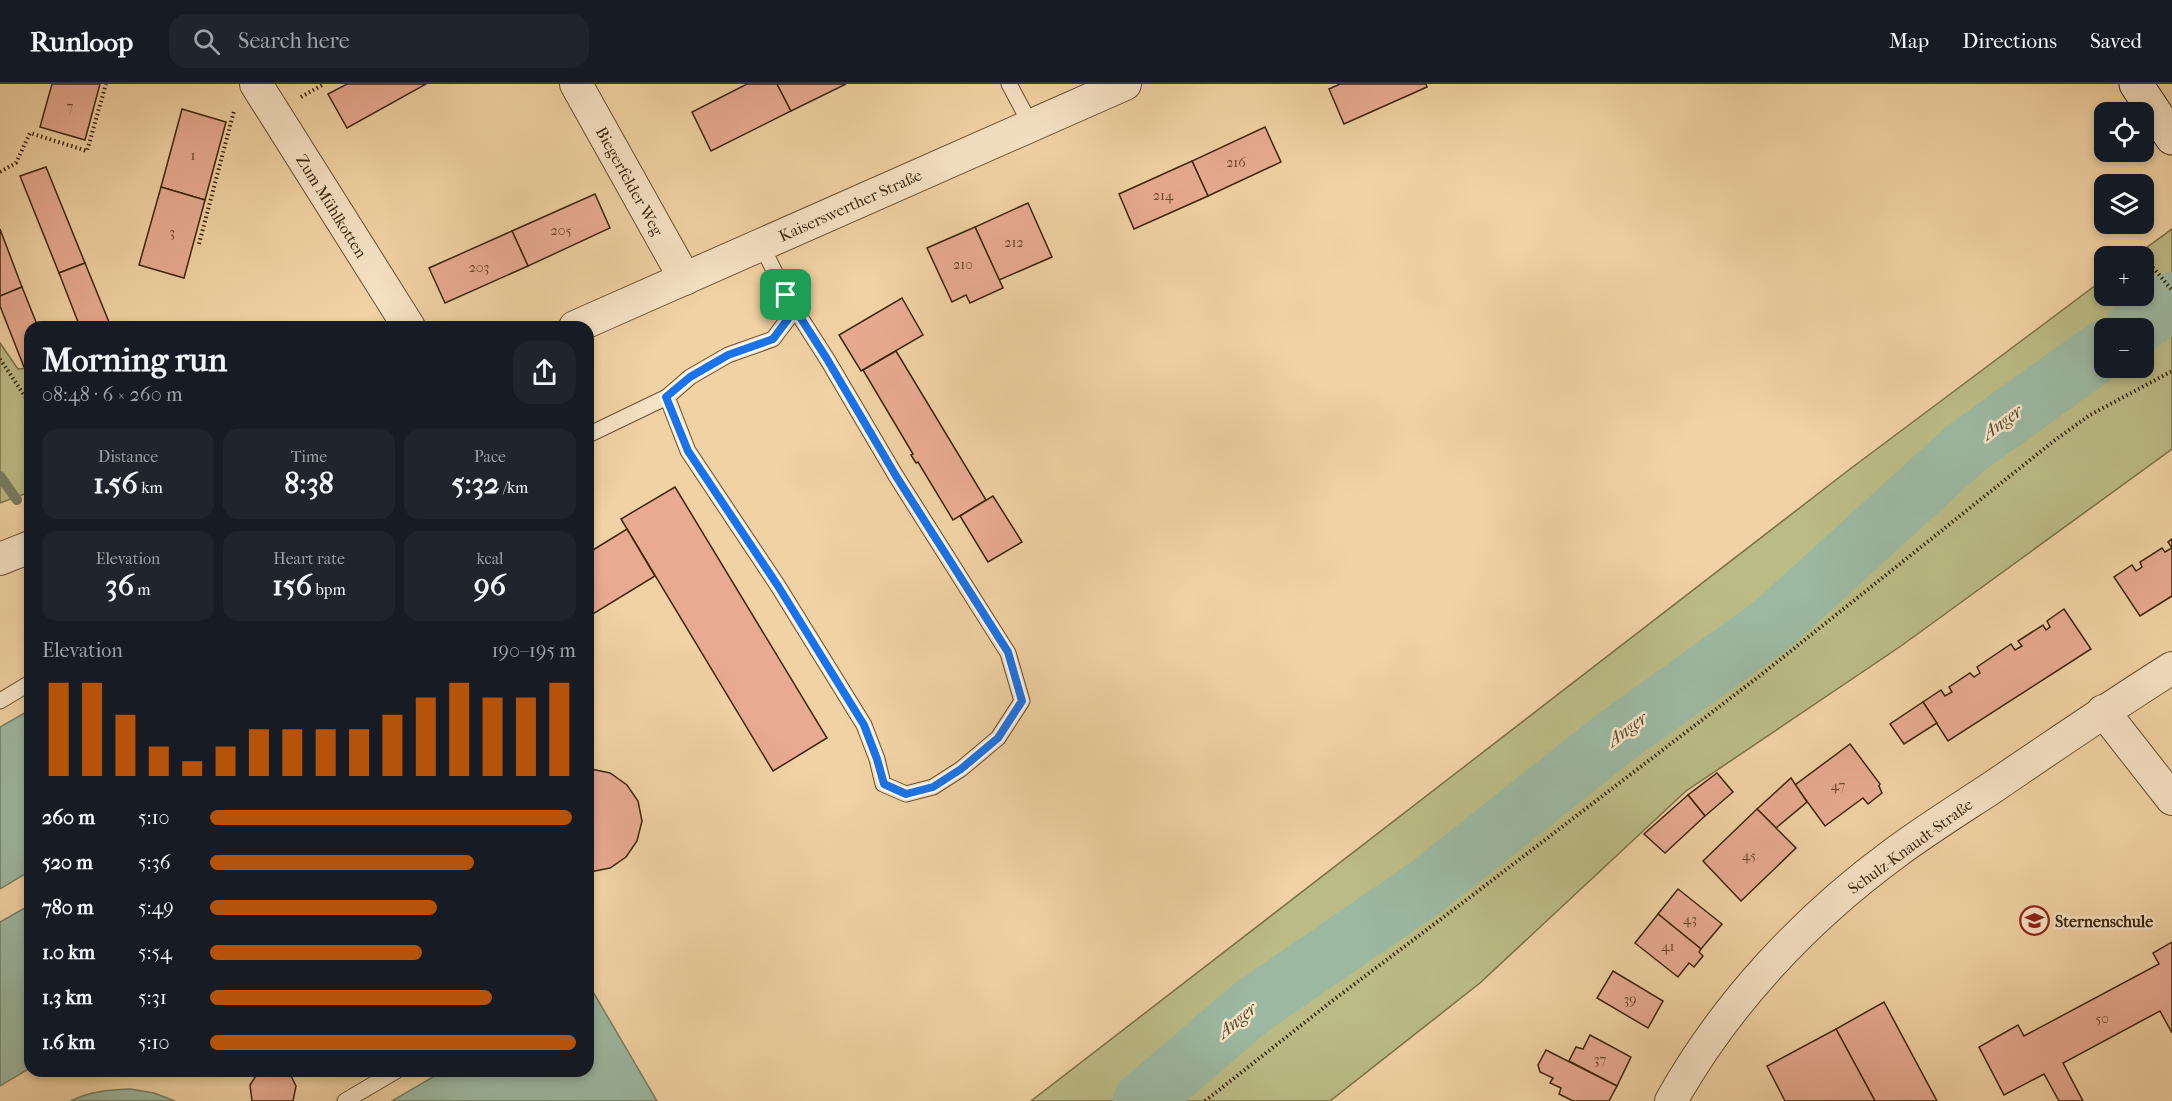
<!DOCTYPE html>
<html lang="en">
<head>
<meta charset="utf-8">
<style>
  :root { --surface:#171b24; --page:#20242c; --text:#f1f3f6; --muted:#9ea1a6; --line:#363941; --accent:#b45309 }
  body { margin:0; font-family:"IM FELL French Canon",serif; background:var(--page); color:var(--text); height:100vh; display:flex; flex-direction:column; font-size:22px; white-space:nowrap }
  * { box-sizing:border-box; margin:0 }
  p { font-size:20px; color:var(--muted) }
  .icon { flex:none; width:33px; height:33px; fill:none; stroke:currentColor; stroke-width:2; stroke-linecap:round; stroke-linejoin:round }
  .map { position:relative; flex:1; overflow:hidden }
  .drawer { position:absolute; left:24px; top:237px; width:570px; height:756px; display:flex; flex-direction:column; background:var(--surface); border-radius:18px; box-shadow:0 3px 9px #0003 }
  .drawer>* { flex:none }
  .fabs { position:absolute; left:2094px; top:18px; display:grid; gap:12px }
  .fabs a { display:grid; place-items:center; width:60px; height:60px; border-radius:12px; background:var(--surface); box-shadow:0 3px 9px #0003; font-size:30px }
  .pin { position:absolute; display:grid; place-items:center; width:51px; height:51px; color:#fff; margin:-26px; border-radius:12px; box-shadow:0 3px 9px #0006 }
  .round { display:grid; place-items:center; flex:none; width:63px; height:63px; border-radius:18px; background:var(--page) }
  .head { display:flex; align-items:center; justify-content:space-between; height:102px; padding:0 18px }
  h1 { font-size:33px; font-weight:700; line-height:45px }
  .figures { display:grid; grid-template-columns:repeat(3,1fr); gap:9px; height:102px; padding:6px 18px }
  .figures div { display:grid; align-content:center; border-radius:15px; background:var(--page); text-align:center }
  .figures b { font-size:30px; font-weight:700 }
  .figures small { font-size:16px; font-weight:400 }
  .figures p { font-size:16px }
  .chart { height:168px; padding:12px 18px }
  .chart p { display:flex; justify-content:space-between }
  .chart svg { width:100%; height:108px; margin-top:6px; stroke:var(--accent); stroke-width:6 }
  ul { padding:0 18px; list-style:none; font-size:20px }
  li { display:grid; grid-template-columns:96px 72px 1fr; align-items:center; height:45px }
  li i { height:15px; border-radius:8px; background:var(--accent) }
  header { display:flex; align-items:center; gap:36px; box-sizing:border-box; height:84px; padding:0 30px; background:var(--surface); border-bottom:2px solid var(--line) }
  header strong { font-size:28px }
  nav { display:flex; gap:33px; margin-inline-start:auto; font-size:21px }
  .search { width:420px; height:54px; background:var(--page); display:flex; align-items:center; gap:15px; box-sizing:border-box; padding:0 21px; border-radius:18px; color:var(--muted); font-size:22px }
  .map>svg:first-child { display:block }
  .green { fill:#bbbb85; stroke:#7c7047; stroke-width:1.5; fill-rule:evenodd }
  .water { fill:#9cb8a1; stroke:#767d64; stroke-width:1.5 }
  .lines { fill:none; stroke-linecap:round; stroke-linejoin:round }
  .stream { stroke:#767d64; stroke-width:10 }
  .river { stroke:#9cb8a1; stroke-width:58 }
  .building { fill:#e8ab91; stroke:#3c2509; stroke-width:1.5 }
  .service-casing { stroke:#695030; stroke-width:17 }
  .minor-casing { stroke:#695030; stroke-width:34 }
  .secondary-casing { stroke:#3c2509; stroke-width:35 }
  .path { stroke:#3c2509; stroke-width:4; stroke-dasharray:1.5 3; stroke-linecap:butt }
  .service { stroke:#f6e2c4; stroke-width:15 }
  .minor { stroke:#f6e2c4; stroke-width:32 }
  .secondary { stroke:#f6e2c4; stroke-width:33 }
  .route-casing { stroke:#fff; stroke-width:12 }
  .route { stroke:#1a73e8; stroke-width:8 }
  .labels { text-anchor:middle; stroke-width:5; stroke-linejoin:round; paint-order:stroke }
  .number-label { font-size:14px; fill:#67462b }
  .street-label { font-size:16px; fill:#3c2509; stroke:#f6e2c4 }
  .poi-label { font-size:16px; font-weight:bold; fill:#3c2509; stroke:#f6e2c4; text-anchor:start }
  .water-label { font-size:18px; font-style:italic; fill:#544a2f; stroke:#f6e2c4 }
</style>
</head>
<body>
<header>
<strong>Runloop</strong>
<div class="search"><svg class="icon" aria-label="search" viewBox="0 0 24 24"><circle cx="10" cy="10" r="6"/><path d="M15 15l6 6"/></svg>Search here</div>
<nav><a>Map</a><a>Directions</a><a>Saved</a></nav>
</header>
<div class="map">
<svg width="2172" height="1017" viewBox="0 0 2172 1017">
  <rect width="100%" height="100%" fill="#f1d2a4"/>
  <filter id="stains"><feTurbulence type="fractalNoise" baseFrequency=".00333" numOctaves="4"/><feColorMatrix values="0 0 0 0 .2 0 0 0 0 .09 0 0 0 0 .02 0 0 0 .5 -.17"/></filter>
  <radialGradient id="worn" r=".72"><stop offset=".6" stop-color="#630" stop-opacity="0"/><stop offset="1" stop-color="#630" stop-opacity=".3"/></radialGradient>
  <g class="green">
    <path d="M2172,145v220l-271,197 -215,145 -206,192 -150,118h-299l819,-632 254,-190v17h40v-40h-9zM2104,244h40v40h-40z"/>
    <polygon points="0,259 18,285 30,284 30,408 0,419"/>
  </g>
  <g class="water">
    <polygon points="30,626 30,787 0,805 0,643"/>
    <polygon points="30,821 30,984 0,1002 0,838"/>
    <polygon points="589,901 657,1017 392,1017 443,987 588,987"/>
    <path d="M130,1005l24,4 21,8h-104c18,-10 39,-11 59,-12z"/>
  </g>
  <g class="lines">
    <polyline class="stream" points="0,392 17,416"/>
    <g class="river">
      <polyline points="2134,244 2172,217"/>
      <polyline points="1142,1017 1250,924 1425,804 1614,654 1773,540 1966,364 2104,265"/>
    </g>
  </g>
  <g class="building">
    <polygon points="52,0 100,0 85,56 40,43"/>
    <polygon points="347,0 426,0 347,44 328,10"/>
    <polygon points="747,0 777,0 791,27 711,67 692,28"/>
    <polygon points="777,0 846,0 791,27"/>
    <polygon points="1340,0 1426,0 1427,3 1344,40 1329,5"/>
    <polygon points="182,25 226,38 205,116 161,103"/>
    <polygon points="1265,43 1281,78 1208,112 1192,77"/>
    <polygon points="1192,77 1208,112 1134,145 1119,110"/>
    <polygon points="46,83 85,179 59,189 20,92"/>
    <polygon points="161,103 205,116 184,194 139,181"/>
    <polygon points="595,110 610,144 528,182 512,147"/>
    <polygon points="1028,119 1052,173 999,196 975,143"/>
    <polygon points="975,143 1003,204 970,219 966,211 952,218 927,164"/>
    <polygon points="0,145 22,203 0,212"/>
    <polygon points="512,147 528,182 445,219 429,184"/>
    <polygon points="85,179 111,243 80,243 59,189"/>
    <polygon points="22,203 38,243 30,243 30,281 24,283 0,222 0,212"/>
    <polygon points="902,214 923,251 861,287 839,251"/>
    <polygon points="896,267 986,416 953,436 918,378 916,379 911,371 913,370 863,286"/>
    <polygon points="675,403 827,654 773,687 621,435"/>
    <polygon points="993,412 1022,458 988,478 960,432"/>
    <polygon points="627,445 655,492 588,533 588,469"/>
    <polygon points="2172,455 2172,512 2140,532 2114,493 2132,481 2136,487 2142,483 2140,478 2162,464 2165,468 2172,464 2168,458"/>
    <polygon points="2064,525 2091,565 1948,657 1923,618 1941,606 1945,612 1952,608 1949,603 1970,589 1974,593 1980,589 1977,583 2011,560 2015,566 2022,562 2018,557 2043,541 2046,546 2050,543 2047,537"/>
    <polygon points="1923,618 1937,639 1904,660 1890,640"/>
    <polygon points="1850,660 1880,700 1879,702 1882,709 1868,720 1863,714 1825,742 1795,701"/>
    <polygon points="591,685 610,689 627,701 638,717 642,737 637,757 626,773 610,784 590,788 588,787 588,686"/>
    <polygon points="1717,689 1733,708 1705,732 1688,711"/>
    <polygon points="1791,694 1807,718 1776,744 1757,725"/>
    <polygon points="1688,711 1705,732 1665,769 1644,750"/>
    <polygon points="1757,725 1796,764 1741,817 1703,777"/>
    <polygon points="1678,805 1722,840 1701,865 1658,830"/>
    <polygon points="1658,830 1701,865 1699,868 1703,872 1694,883 1689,879 1678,893 1635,859"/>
    <polygon points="2172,858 2172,949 2160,927 2063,979 2083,1017 2059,1017 2044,990 2004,1011 1979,963 2018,941 2024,952 2159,880 2153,869"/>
    <polygon points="1613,887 1663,917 1648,944 1597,914"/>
    <polygon points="1884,918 1937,1017 1875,1017 1836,945"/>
    <polygon points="1836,945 1875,1017 1785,1017 1767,982"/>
    <polygon points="1590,951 1631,973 1617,1002 1569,977 1576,963 1583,965"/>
    <polygon points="1546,966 1617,1002 1609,1017 1573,1017 1559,1010 1561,1004 1550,999 1553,994 1540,988 1538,981"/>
    <polygon points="259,987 286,987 290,990 296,1002 293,1017 252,1017 250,1001"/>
  </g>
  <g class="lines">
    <defs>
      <g id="service">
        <polyline points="1009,0 1031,41"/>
        <polyline points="761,160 786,211 788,235 773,255 728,271 690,293 667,313 688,367 778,502 864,641 877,675 883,700 906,710 933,703 961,685 998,654 1022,617 1008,569 896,392 827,275 786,211"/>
        <polyline points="588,351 667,313"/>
        <polyline points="0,617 30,599"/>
        <polyline points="345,1017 396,987"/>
      </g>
      <g id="minor">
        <polyline points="256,0 409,243"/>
        <polyline points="576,0 685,195"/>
        <polyline points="575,243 1125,0"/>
        <polyline points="0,475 30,463"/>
        <polyline points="2103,627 2172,715"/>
        <path d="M1671,1017c55,-98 134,-182 224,-248 31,-23 63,-43 95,-64 60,-41 120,-82 182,-121"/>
      </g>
      <polyline id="secondary" points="2136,0 2172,54"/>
    </defs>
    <use href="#service" class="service-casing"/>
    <use href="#minor" class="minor-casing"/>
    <use href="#secondary" class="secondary-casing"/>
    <g class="path">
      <polyline points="301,13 324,0"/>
      <polyline points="0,88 16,79 30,49 87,67 106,0"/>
      <polyline points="199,160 234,27"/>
      <polyline points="2135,163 2143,172"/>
      <polyline points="2144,173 2172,206"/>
      <polyline points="0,275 30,320"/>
      <polyline points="1205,1017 1332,917 1469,814 1762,590 2055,356 2090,331 2172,287"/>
    </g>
    <use href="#service" class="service"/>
    <use href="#minor" class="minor"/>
    <use href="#secondary" class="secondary"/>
  </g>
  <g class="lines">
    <defs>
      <polygon id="route" points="786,211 827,275 896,392 1008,568 1022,617 998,654 961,685 933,703 906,710 884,700 877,675 864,641 778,502 688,367 666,313 690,293 728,271 773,255 788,235"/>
    </defs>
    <use href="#route" class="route-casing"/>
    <use href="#route" class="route"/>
  </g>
  <defs>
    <symbol id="school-ring" viewBox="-11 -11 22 22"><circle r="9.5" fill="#f6e2c4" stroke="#8f2418" stroke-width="1.5"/><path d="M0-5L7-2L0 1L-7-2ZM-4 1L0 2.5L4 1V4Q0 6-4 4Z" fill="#8f2418"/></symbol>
  </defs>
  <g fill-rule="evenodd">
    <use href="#school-ring" x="2018" y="820" width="33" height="33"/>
  </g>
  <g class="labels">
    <g class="number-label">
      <text x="70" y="27">7</text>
      <text x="193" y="76">1</text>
      <text x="1236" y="83">216</text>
      <text x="1163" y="116">214</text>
      <text x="561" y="151">205</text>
      <text x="172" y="153">3</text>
      <text x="1014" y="163">212</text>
      <text x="963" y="185">210</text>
      <text x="479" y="188">203</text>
      <text x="1838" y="706">47</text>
      <text x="1749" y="776">45</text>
      <text x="1690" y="840">43</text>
      <text x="1668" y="867">41</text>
      <text x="1630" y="920">39</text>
      <text x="2102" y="939">50</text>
      <text x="1600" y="980">37</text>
    </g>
    <g class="street-label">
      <text transform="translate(630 97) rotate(61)" y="6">Biegerfelder Weg</text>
      <text transform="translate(850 121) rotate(-24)" y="6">Kaiserswerther Straße</text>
      <text transform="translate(332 122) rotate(58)" y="6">Zum Mühlkotten</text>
      <text transform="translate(1910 762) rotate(-36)" y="6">Schulz-Knaudt-Straße</text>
    </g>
    <g class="poi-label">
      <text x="2055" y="843">Sternenschule</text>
    </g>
    <g class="water-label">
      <text transform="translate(2002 338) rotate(-36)" y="6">Anger</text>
      <text transform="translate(1627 645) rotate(-36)" y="6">Anger</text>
      <text transform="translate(1237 936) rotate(-39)" y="6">Anger</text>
    </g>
  </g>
  <rect width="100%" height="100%" filter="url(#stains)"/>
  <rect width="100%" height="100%" fill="url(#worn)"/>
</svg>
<div class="fabs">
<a><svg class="icon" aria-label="locate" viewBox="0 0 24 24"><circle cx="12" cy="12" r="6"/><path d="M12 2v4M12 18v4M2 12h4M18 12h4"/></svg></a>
<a><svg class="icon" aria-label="layers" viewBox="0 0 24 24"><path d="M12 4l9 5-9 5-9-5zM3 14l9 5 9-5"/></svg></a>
<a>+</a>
<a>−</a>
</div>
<div class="pin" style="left:786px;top:211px;background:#1e9e55"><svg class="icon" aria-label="arrive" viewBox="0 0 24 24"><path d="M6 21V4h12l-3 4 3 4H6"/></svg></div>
<section class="drawer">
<div class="head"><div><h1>Morning run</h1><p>08:48 · 6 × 260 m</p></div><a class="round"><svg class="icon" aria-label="share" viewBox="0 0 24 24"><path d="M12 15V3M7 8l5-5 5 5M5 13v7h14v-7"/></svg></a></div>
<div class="figures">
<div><p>Distance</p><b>1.56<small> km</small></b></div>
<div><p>Time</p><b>8:38</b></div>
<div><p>Pace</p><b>5:32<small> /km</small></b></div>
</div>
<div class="figures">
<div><p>Elevation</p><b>36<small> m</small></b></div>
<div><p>Heart rate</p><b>156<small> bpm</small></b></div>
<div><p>kcal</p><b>96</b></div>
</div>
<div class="chart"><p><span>Elevation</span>190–195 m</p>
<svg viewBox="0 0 160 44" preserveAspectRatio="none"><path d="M5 44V6M15 44V6M25 44V19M35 44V32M45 44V38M55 44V32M65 44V25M75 44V25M85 44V25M95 44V25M105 44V19M115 44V12M125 44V6M135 44V12M145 44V12M155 44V6"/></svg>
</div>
<ul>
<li><b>260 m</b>5:10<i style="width:99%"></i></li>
<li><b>520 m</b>5:36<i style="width:72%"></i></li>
<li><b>780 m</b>5:49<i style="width:62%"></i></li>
<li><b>1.0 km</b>5:54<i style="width:58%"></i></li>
<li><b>1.3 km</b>5:31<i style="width:77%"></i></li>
<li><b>1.6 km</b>5:10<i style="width:100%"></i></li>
</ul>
</section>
</div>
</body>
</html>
